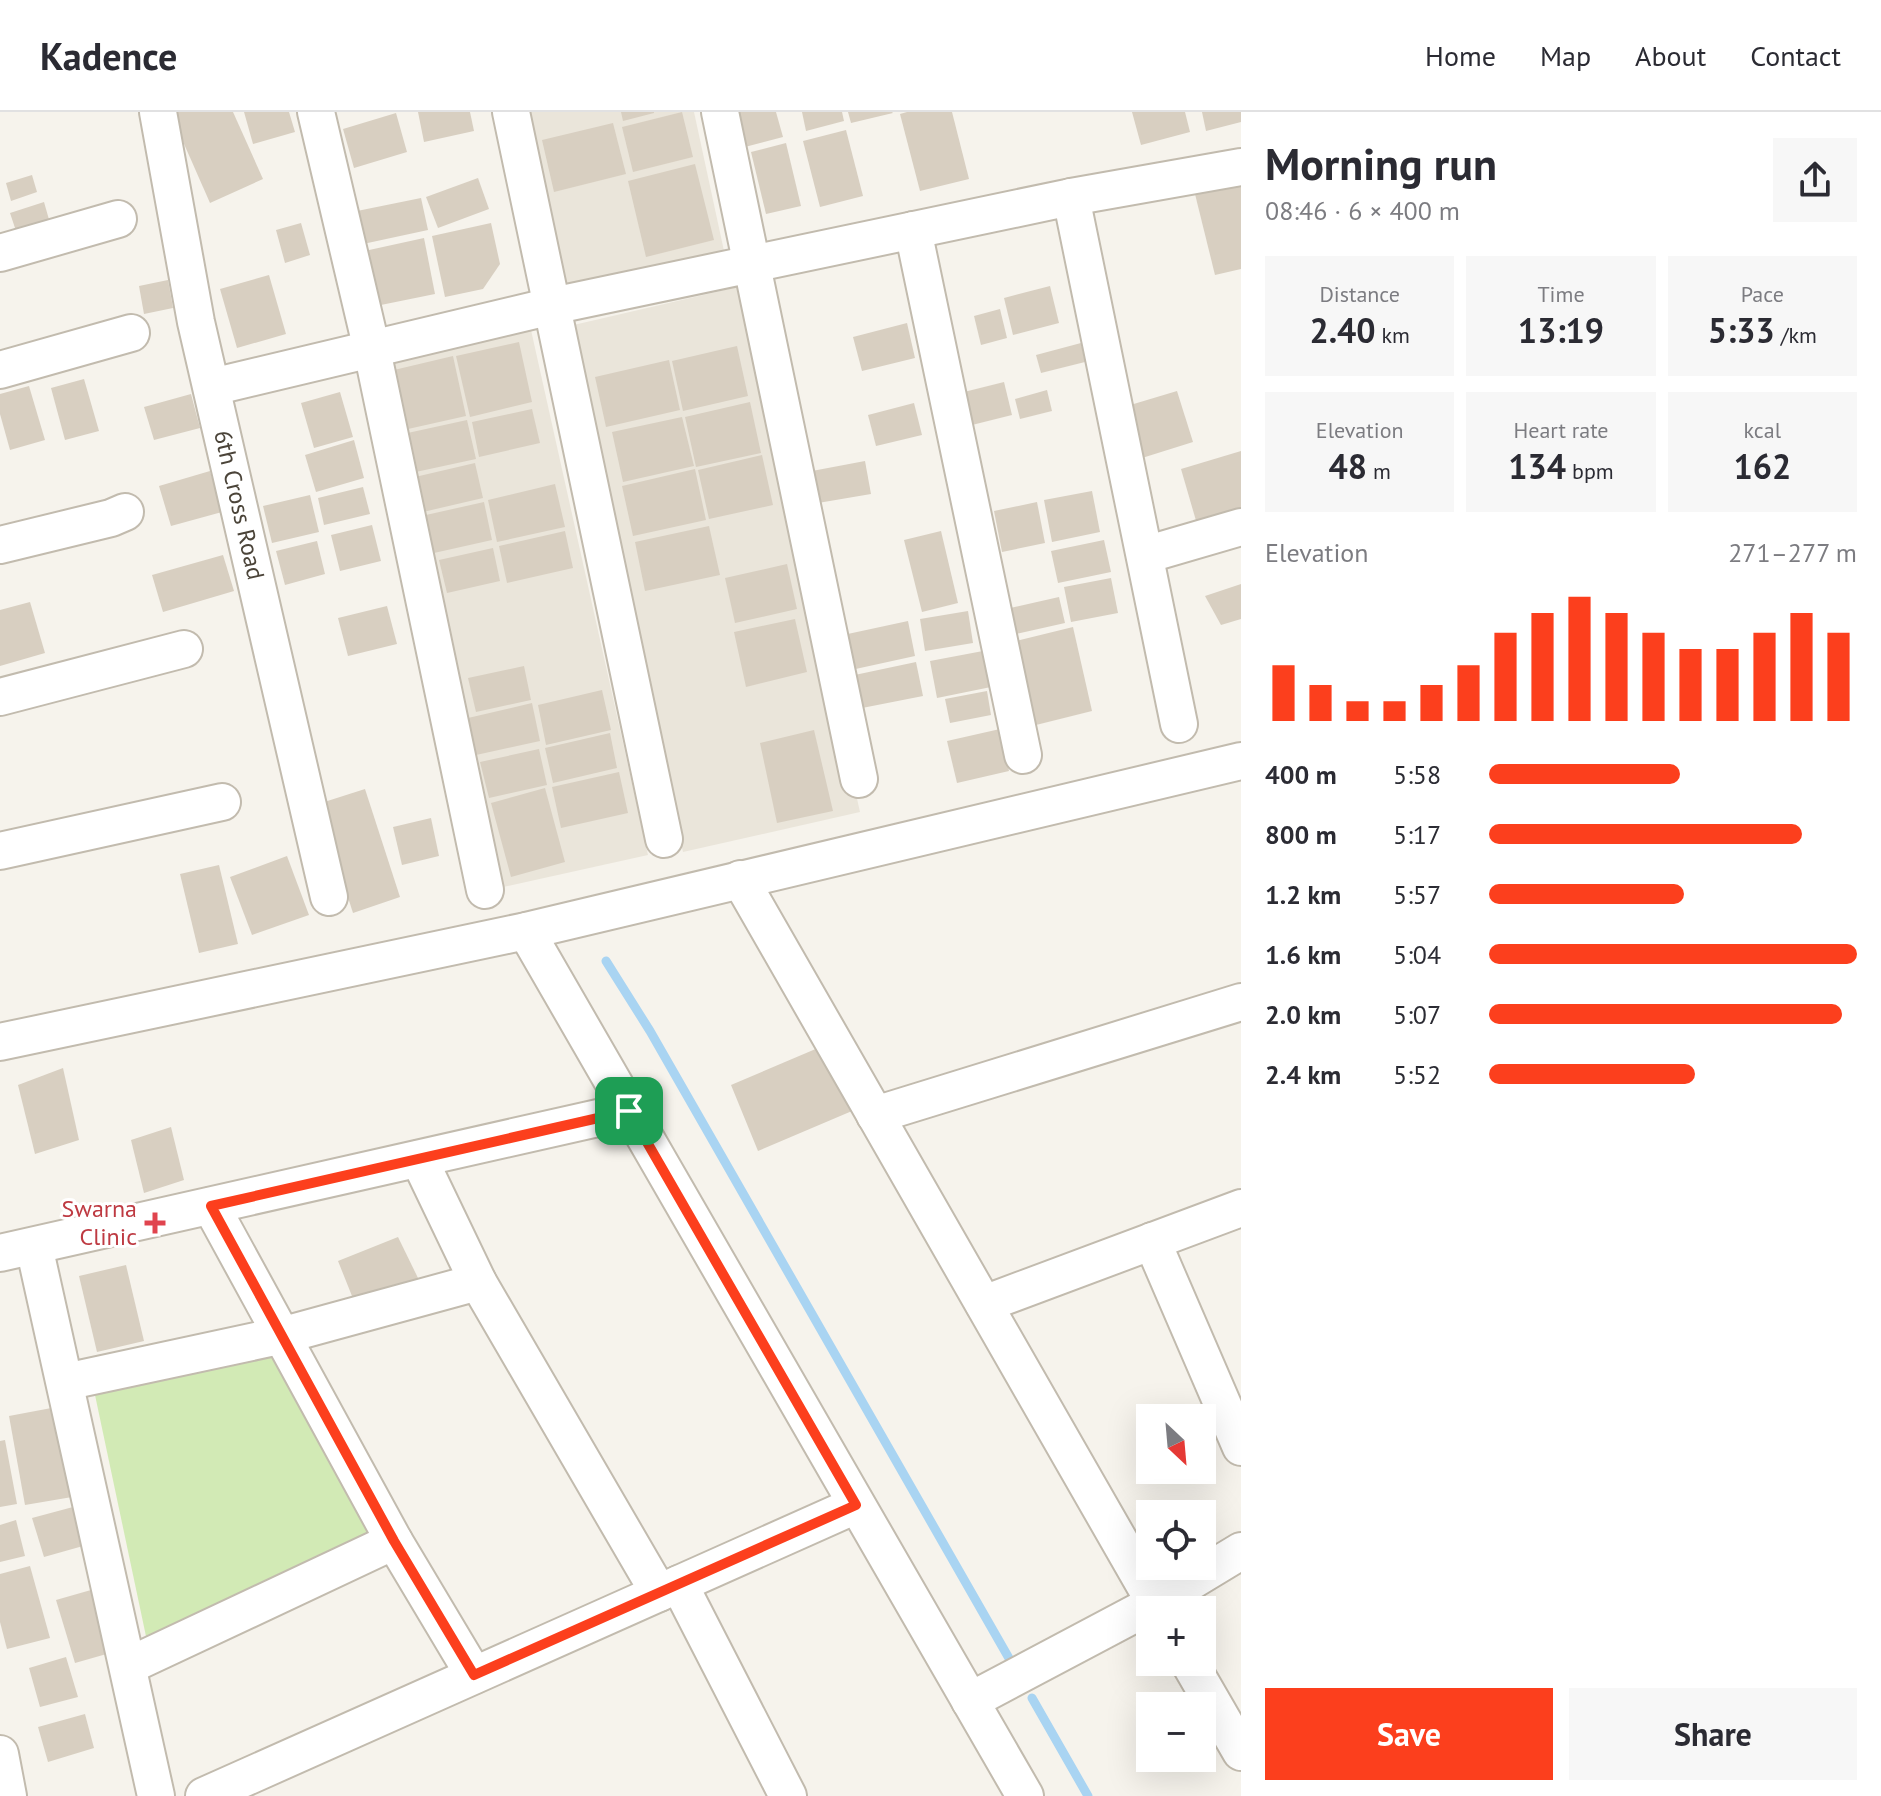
<!DOCTYPE html>
<html lang="en">
<head>
<meta charset="utf-8">
<style>
  :root { --surface:#fff; --page:#f7f7f7; --text:#2b2b33; --muted:#7c7c81; --line:#e1e1e2; --accent:#fc3f1d }
  body { margin:0; font-family:"PT Sans",sans-serif; background:var(--page); color:var(--text); height:100vh; display:flex; flex-direction:column; font-size:30px; white-space:nowrap }
  * { box-sizing:border-box; margin:0 }
  p { font-size:26px; color:var(--muted) }
  .icon { flex:none; width:44px; height:44px; fill:none; stroke:currentColor; stroke-width:2; stroke-linecap:round; stroke-linejoin:round }
  .map { position:relative; flex:1; overflow:hidden }
  .drawer { display:flex; flex-direction:column; background:var(--surface); width:640px }
  .drawer>* { flex:none }
  .needle { width:52px; rotate:154deg }
  .tools { position:absolute; left:1136px; top:1292px; display:grid; gap:16px }
  .tools a { display:grid; place-items:center; width:80px; height:80px; border-radius:0px; background:var(--surface); box-shadow:0 8px 32px #0002; font-size:40px }
  .pin { position:absolute; display:grid; place-items:center; width:68px; height:68px; color:#fff; margin:-34px; border-radius:16px; box-shadow:0 4px 12px #0006 }
  .round { display:grid; place-items:center; flex:none; width:84px; height:84px; border-radius:0px; background:var(--page) }
  .summary { display:flex; align-items:center; justify-content:space-between; height:136px; padding:0 24px }
  h1 { font-size:44px; font-weight:700; line-height:60px }
  .metrics { display:grid; grid-template-columns:repeat(3,1fr); gap:12px; height:136px; padding:8px 24px }
  .metrics div { display:grid; align-content:center; border-radius:0px; background:var(--page); text-align:center }
  .metrics b { font-size:34px; font-weight:700 }
  .metrics small { font-size:22px; font-weight:400 }
  .metrics p { font-size:22px }
  .chart { height:224px; padding:16px 24px }
  .chart p { display:flex; justify-content:space-between }
  .chart svg { width:100%; height:144px; margin-top:8px; stroke:var(--accent); stroke-width:6 }
  .cta { display:flex; gap:16px; margin-top:auto; padding:16px 24px }
  .cta a { flex:1; height:92px; border-radius:0px; background:var(--accent); color:#fff; font-size:32px; font-weight:700; line-height:92px; text-align:center }
  .cta a+a { background:var(--page); color:var(--text) }
  ul { padding:0 24px; list-style:none; font-size:26px }
  li { display:grid; grid-template-columns:128px 96px 1fr; align-items:center; height:60px }
  li i { height:20px; border-radius:10px; background:var(--accent) }
  header { display:flex; align-items:center; gap:48px; box-sizing:border-box; height:112px; padding:0 40px; background:var(--surface); border-bottom:2px solid var(--line) }
  header strong { font-size:38px }
  nav { display:flex; gap:44px; margin-inline-start:auto; font-size:28px }
  main { display:flex; flex:1; min-height:0 }
  .map>svg:first-child { display:block }
  .residential { fill:#eae5da }
  .green { fill:#d2eab5 }
  .lines { fill:none; stroke-linecap:round; stroke-linejoin:round }
  .stream { stroke:#a9d4f2; stroke-width:9 }
  .building { fill:#d8cfc1 }
  .minor-casing { stroke:#c2bbae; stroke-width:40 }
  .minor { stroke:#fff; stroke-width:36 }
  .route-casing { stroke:#fff; stroke-width:16 }
  .route { stroke:#fc3f1d; stroke-width:10 }
  .health-dot { fill:#e0444e; stroke:#fff; stroke-width:3 }
  .labels { text-anchor:middle; stroke-width:6; stroke-linejoin:round; paint-order:stroke }
  .street-label { font-size:24px; fill:#4b4439; stroke:#fff }
  .health-label { font-size:24px; fill:#be3a42; stroke:#fff; text-anchor:end }
</style>
</head>
<body>
<header>
<strong>Kadence</strong>
<nav><a>Home</a><a>Map</a><a>About</a><a>Contact</a></nav>
</header>
<main>
<div class="map">
<svg width="1241" height="1684" viewBox="0 0 1241 1684">
  <rect width="100%" height="100%" fill="#f6f3ec"/>
  <g class="residential">
    <polygon points="527,0 694,0 724,139 564,174"/>
    <polygon points="742,174 860,700 683,740 565,215"/>
    <polygon points="531,218 648,743 494,777 377,253"/>
  </g>
  <polygon class="green" points="274,1240 373,1424 147,1529 95,1283"/>
  <g class="lines">
    <g class="stream">
      <polyline points="606,849 650,919 1010,1548"/>
      <polyline points="1032,1586 1088,1684"/>
    </g>
  </g>
  <g class="building">
    <polygon points="170,0 233,0 263,67 210,91"/>
    <polygon points="244,0 289,0 295,20 253,32"/>
    <polygon points="418,0 470,0 474,19 424,30"/>
    <polygon points="621,0 654,0 654,1 623,9"/>
    <polygon points="682,0 693,45 633,60 622,15"/>
    <polygon points="732,0 776,0 783,25 741,36"/>
    <polygon points="802,0 842,0 844,9 806,19"/>
    <polygon points="848,0 892,0 893,1 851,11"/>
    <polygon points="907,0 952,0 969,67 920,79 900,2"/>
    <polygon points="1132,0 1185,0 1190,20 1141,33"/>
    <polygon points="1202,0 1241,0 1241,10 1206,19"/>
    <polygon points="396,1 407,40 354,56 343,17"/>
    <polygon points="613,11 626,62 554,80 542,28"/>
    <polygon points="846,18 863,84 820,95 803,29"/>
    <polygon points="786,31 801,94 766,102 751,40"/>
    <polygon points="695,52 714,128 646,145 628,69"/>
    <polygon points="32,63 37,80 11,89 6,71"/>
    <polygon points="478,66 489,97 438,116 426,85"/>
    <polygon points="1241,66 1241,157 1215,163 1194,78"/>
    <polygon points="421,86 428,118 363,132 357,99"/>
    <polygon points="44,90 50,111 17,122 10,101"/>
    <polygon points="301,111 310,143 285,151 276,118"/>
    <polygon points="491,111 500,152 483,177 445,185 432,124"/>
    <polygon points="424,126 435,182 371,195 360,140"/>
    <polygon points="269,163 286,222 237,236 220,177"/>
    <polygon points="168,168 173,196 144,202 139,174"/>
    <polygon points="1050,174 1059,211 1013,223 1004,186"/>
    <polygon points="1000,197 1007,226 981,233 974,204"/>
    <polygon points="907,211 915,246 862,259 853,225"/>
    <polygon points="519,230 532,290 470,305 456,244"/>
    <polygon points="1081,231 1085,250 1041,261 1036,243"/>
    <polygon points="737,234 748,284 683,299 672,249"/>
    <polygon points="453,244 466,304 408,317 394,258"/>
    <polygon points="669,248 680,298 606,315 595,265"/>
    <polygon points="84,267 99,319 65,328 51,276"/>
    <polygon points="1004,270 1012,303 972,313 964,280"/>
    <polygon points="29,274 45,328 10,338 0,302 0,282"/>
    <polygon points="1047,278 1052,299 1020,307 1015,287"/>
    <polygon points="1177,279 1193,330 1142,346 1127,294"/>
    <polygon points="340,280 353,325 314,336 301,291"/>
    <polygon points="191,282 200,316 154,328 144,295"/>
    <polygon points="750,290 761,341 696,355 685,305"/>
    <polygon points="914,291 922,323 876,334 868,303"/>
    <polygon points="532,297 540,331 479,345 472,310"/>
    <polygon points="682,305 694,354 623,370 612,320"/>
    <polygon points="467,308 476,347 411,361 403,322"/>
    <polygon points="354,328 364,366 316,380 305,343"/>
    <polygon points="1241,339 1241,406 1199,419 1181,357"/>
    <polygon points="762,343 773,393 709,407 698,358"/>
    <polygon points="865,349 871,382 818,391 812,359"/>
    <polygon points="475,351 483,386 423,400 415,365"/>
    <polygon points="695,357 706,408 633,424 622,374"/>
    <polygon points="210,359 222,400 171,414 159,374"/>
    <polygon points="555,372 565,415 497,430 488,388"/>
    <polygon points="363,375 370,402 324,413 318,386"/>
    <polygon points="1092,379 1100,420 1052,430 1044,388"/>
    <polygon points="310,383 319,420 272,431 263,394"/>
    <polygon points="484,390 492,428 425,443 417,405"/>
    <polygon points="1037,390 1045,431 1002,440 994,399"/>
    <polygon points="372,413 381,449 340,459 331,423"/>
    <polygon points="709,414 720,463 645,479 635,430"/>
    <polygon points="565,419 573,456 507,471 499,434"/>
    <polygon points="941,419 958,491 922,500 904,428"/>
    <polygon points="1104,428 1111,460 1058,471 1051,439"/>
    <polygon points="317,429 325,462 285,473 276,439"/>
    <polygon points="493,436 500,469 447,481 439,448"/>
    <polygon points="223,443 234,479 163,500 152,463"/>
    <polygon points="787,452 797,497 735,511 725,466"/>
    <polygon points="1111,466 1118,501 1071,510 1064,475"/>
    <polygon points="1241,472 1241,507 1221,513 1205,484"/>
    <polygon points="1059,485 1065,511 1002,525 997,499"/>
    <polygon points="30,490 45,541 0,554 0,498"/>
    <polygon points="387,494 397,532 348,544 338,506"/>
    <polygon points="968,499 973,531 925,539 920,507"/>
    <polygon points="795,507 807,560 746,575 734,520"/>
    <polygon points="908,509 915,544 851,558 843,523"/>
    <polygon points="1073,515 1092,599 1036,613 1016,529"/>
    <polygon points="983,539 991,575 937,586 930,549"/>
    <polygon points="916,550 923,584 857,597 850,564"/>
    <polygon points="524,554 531,588 476,600 468,566"/>
    <polygon points="602,578 611,618 546,633 538,593"/>
    <polygon points="987,579 991,603 950,611 945,587"/>
    <polygon points="532,591 540,629 476,643 468,606"/>
    <polygon points="1000,617 1009,659 957,671 947,629"/>
    <polygon points="814,618 833,699 777,711 760,631"/>
    <polygon points="610,621 617,656 553,671 545,636"/>
    <polygon points="539,637 547,673 489,686 480,650"/>
    <polygon points="619,660 628,701 561,716 552,675"/>
    <polygon points="545,676 565,750 511,765 491,691"/>
    <polygon points="365,677 400,785 353,801 318,692"/>
    <polygon points="431,706 439,744 402,753 393,715"/>
    <polygon points="287,744 309,803 252,823 230,765"/>
    <polygon points="219,753 238,832 199,841 180,762"/>
    <polygon points="825,933 852,999 758,1039 731,973"/>
    <polygon points="63,956 79,1028 35,1042 18,973"/>
    <polygon points="171,1015 184,1068 144,1081 131,1028"/>
    <polygon points="398,1125 418,1166 356,1194 338,1149"/>
    <polygon points="126,1153 144,1229 97,1240 79,1164"/>
    <polygon points="62,1294 78,1384 25,1393 9,1304"/>
    <polygon points="5,1328 17,1392 0,1395 0,1329"/>
    <polygon points="73,1395 83,1434 44,1445 32,1406"/>
    <polygon points="16,1408 25,1444 0,1450 0,1413"/>
    <polygon points="30,1454 50,1526 7,1537 0,1510 0,1462"/>
    <polygon points="98,1476 117,1539 75,1551 56,1488"/>
    <polygon points="66,1545 78,1585 40,1595 29,1556"/>
    <polygon points="85,1602 94,1636 48,1650 38,1615"/>
  </g>
  <g class="lines">
    <defs>
      <g id="minor">
        <polyline points="158,0 196,210 329,785"/>
        <polyline points="316,0 372,238 485,778"/>
        <polyline points="511,0 664,727"/>
        <polyline points="720,0 859,667"/>
        <polyline points="1071,85 1179,612"/>
        <polyline points="913,118 1023,643"/>
        <polyline points="0,141 118,107"/>
        <polyline points="0,258 131,221"/>
        <polyline points="212,275 552,194 1071,85 1241,55"/>
        <polyline points="0,433 111,406 125,400"/>
        <polyline points="1145,443 1241,415"/>
        <polyline points="0,585 184,537"/>
        <polyline points="0,739 222,690"/>
        <polyline points="740,767 1159,1498"/>
        <polyline points="526,819 1025,1684"/>
        <polyline points="0,930 526,819 1241,649"/>
        <polyline points="875,1003 1241,890"/>
        <polyline points="419,1047 478,1170 659,1481"/>
        <polyline points="211,1094 394,1429 474,1563"/>
        <polyline points="1152,1129 1241,1335"/>
        <polyline points="34,1134 156,1684"/>
        <polyline points="0,1141 629,999"/>
        <polyline points="984,1192 1241,1096"/>
        <polyline points="65,1270 284,1223 478,1170"/>
        <polyline points="679,1472 788,1684"/>
        <polyline points="1189,1550 1241,1640"/>
        <polyline points="128,1554 394,1429"/>
        <polyline points="970,1589 1155,1491 1241,1439"/>
        <polyline points="0,1642 8,1684"/>
        <polyline points="204,1684 856,1393"/>
      </g>
    </defs>
    <use href="#minor" class="minor-casing"/>
    <use href="#minor" class="minor"/>
  </g>
  <g class="lines">
    <defs>
      <polygon id="route" points="629,999 856,1393 474,1563 394,1429 211,1094"/>
    </defs>
    <use href="#route" class="route-casing"/>
    <use href="#route" class="route"/>
  </g>
  <path class="health-dot" d="M151 1099h8v8h8v8h-8v8h-8v-8h-8v-8h8z"/>
  <g class="labels">
    <g class="street-label">
      <text transform="translate(239 393) rotate(77)" y="8">6th Cross Road</text>
    </g>
    <g class="health-label">
      <text x="137" y="1105">Swarna<tspan x="137" dy="28">Clinic</tspan></text>
    </g>
  </g>
</svg>
<div class="tools">
<a><svg class="needle" viewBox="-14 -14 28 28"><path d="M0-13l5 13h-10z" fill="#e53935"/><path d="M0 13l5-13h-10z" fill="#7c7c81"/></svg></a>
<a><svg class="icon" aria-label="locate" viewBox="0 0 24 24"><circle cx="12" cy="12" r="6"/><path d="M12 2v4M12 18v4M2 12h4M18 12h4"/></svg></a>
<a>+</a>
<a>−</a>
</div>
<div class="pin" style="left:629px;top:999px;background:#1e9e55"><svg class="icon" aria-label="arrive" viewBox="0 0 24 24"><path d="M6 21V4h12l-3 4 3 4H6"/></svg></div>
</div>
<section class="drawer">
<div class="summary"><div><h1>Morning run</h1><p>08:46 · 6 × 400 m</p></div><a class="round"><svg class="icon" aria-label="share" viewBox="0 0 24 24"><path d="M12 15V3M7 8l5-5 5 5M5 13v7h14v-7"/></svg></a></div>
<div class="metrics">
<div><p>Distance</p><b>2.40<small> km</small></b></div>
<div><p>Time</p><b>13:19</b></div>
<div><p>Pace</p><b>5:33<small> /km</small></b></div>
</div>
<div class="metrics">
<div><p>Elevation</p><b>48<small> m</small></b></div>
<div><p>Heart rate</p><b>134<small> bpm</small></b></div>
<div><p>kcal</p><b>162</b></div>
</div>
<div class="chart"><p><span>Elevation</span>271–277 m</p>
<svg viewBox="0 0 160 44" preserveAspectRatio="none"><path d="M5 44V27M15 44V33M25 44V38M35 44V38M45 44V33M55 44V27M65 44V17M75 44V11M85 44V6M95 44V11M105 44V17M115 44V22M125 44V22M135 44V17M145 44V11M155 44V17"/></svg>
</div>
<ul>
<li><b>400 m</b>5:58<i style="width:52%"></i></li>
<li><b>800 m</b>5:17<i style="width:85%"></i></li>
<li><b>1.2 km</b>5:57<i style="width:53%"></i></li>
<li><b>1.6 km</b>5:04<i style="width:100%"></i></li>
<li><b>2.0 km</b>5:07<i style="width:96%"></i></li>
<li><b>2.4 km</b>5:52<i style="width:56%"></i></li>
</ul>
<div class="cta"><a>Save</a><a>Share</a></div>
</section>
</main>
</body>
</html>
